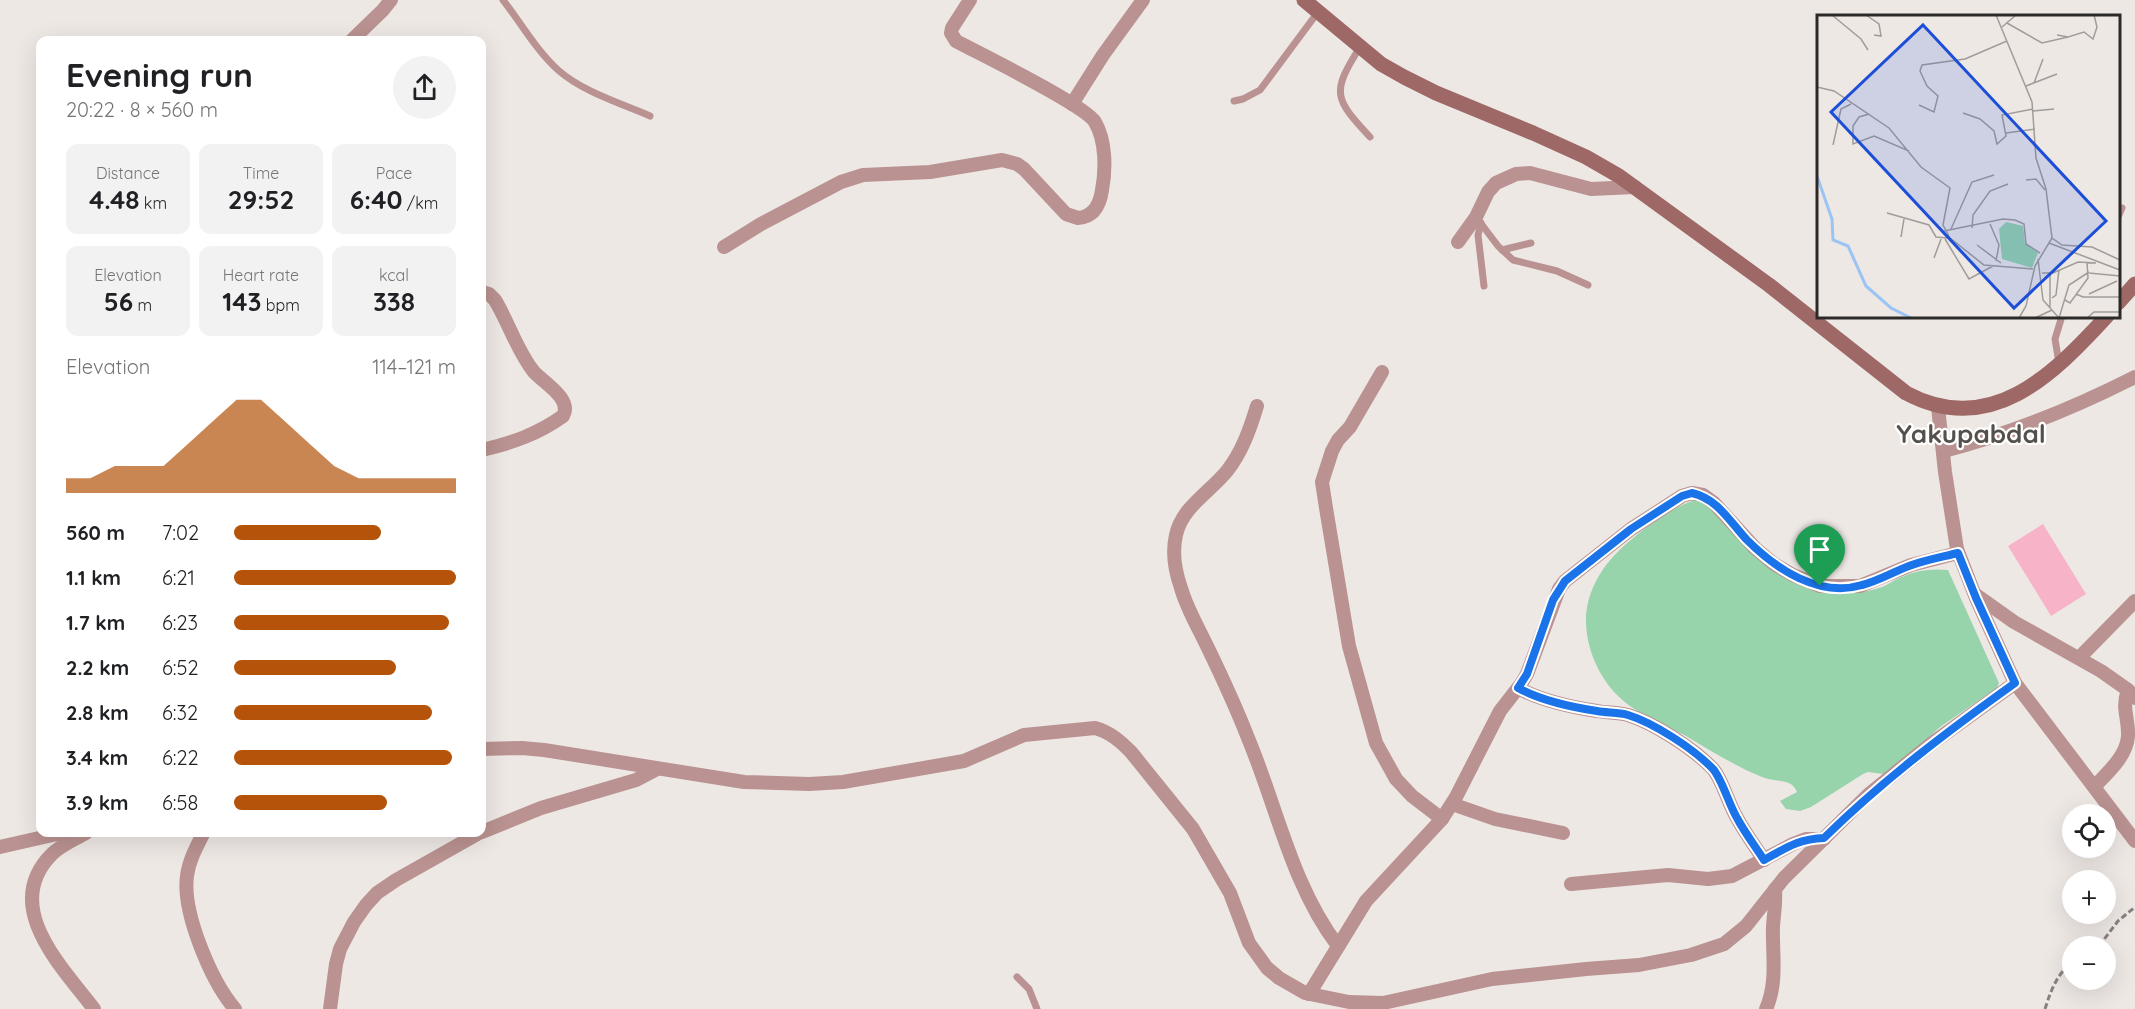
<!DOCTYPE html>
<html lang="en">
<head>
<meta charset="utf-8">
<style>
  :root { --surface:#fff; --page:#f2f2f2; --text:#202124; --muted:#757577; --accent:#b45309 }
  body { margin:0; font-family:Quicksand,sans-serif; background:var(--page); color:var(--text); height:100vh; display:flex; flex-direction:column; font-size:22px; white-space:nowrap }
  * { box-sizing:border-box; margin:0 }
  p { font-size:20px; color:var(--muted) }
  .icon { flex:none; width:33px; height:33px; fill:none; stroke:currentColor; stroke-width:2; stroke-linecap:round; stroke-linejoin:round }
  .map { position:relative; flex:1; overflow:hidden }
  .drawer { position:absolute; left:36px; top:36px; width:450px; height:801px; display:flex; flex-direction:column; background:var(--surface); border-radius:12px; box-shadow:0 6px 24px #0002 }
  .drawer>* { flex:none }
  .controls { position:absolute; left:2062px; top:804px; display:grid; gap:12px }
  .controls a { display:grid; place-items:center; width:54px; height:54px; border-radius:50%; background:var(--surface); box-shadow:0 6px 24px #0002; font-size:30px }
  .pin { position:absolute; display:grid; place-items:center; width:51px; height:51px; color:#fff; margin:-62px -26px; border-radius:50% 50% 50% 0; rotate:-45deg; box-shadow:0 0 6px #0007 }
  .pin .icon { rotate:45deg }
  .round { display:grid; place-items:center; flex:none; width:63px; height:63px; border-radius:32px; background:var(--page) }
  .summary { display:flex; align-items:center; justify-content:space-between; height:102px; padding:0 30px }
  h1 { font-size:33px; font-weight:800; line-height:45px }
  .metrics { display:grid; grid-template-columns:repeat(3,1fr); gap:9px; height:102px; padding:6px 30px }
  .metrics div { display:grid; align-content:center; border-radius:12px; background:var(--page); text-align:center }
  .metrics b { font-size:26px; font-weight:800 }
  .metrics small { font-size:16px; font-weight:400 }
  .metrics p { font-size:16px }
  .chart { height:168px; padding:12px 30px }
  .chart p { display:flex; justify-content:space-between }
  .chart svg { width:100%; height:108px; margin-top:6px; fill:var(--accent); opacity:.7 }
  ul { padding:0 30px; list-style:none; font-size:20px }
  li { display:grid; grid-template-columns:96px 72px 1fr; align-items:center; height:45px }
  li i { height:15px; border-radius:8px; background:var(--accent) }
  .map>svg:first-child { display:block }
  .green { fill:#97d3ab }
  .building { fill:#f7b3c8 }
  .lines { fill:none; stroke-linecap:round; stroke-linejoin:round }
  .path { stroke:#868280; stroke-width:3; stroke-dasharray:6 3; stroke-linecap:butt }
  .lane { stroke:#b99291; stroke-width:7 }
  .street { stroke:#b99291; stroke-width:14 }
  .secondary { stroke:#9e6866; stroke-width:15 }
  .route-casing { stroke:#fff; stroke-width:12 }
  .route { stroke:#1a73e8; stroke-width:8 }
  .labels { text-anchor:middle; stroke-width:4.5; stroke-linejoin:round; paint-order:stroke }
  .district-label { font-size:26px; font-weight:bold; fill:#54504c; stroke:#fff }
  .inset-river { fill:none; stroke:#9ac4f5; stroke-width:3 }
  .inset-road { fill:none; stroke:#a09c99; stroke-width:1.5 }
  .view { fill:#1d4ed8; fill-opacity:0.15; stroke:#1d4ed8; stroke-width:3 }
  .inset-edge { fill:none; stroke:#2c2a28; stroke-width:3 }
</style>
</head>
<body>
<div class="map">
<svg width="2135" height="1009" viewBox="0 0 2135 1009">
  <rect width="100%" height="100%" fill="#eee8e5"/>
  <path class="green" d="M1695,500l6,1 7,5c50,49 93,106 171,82 5,-1 11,-5 16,-8 18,-9 33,-12 53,-10l51,113 -2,5 -57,39 -34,31 -23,16 -15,-2 -5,2 -52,33 -11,4 -14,-2 -6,-8 17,-9c-6,-15 -22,-9 -35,-15 -27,-11 -51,-26 -76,-41 -19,-10 -44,-20 -60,-33 -24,-19 -39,-50 -40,-80 -1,-31 17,-59 40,-79 20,-17 45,-36 69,-44z"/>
  <polygon class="building" points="2043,524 2086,594 2051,616 2008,546"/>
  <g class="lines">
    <g class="path">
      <polyline points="2099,946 2118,921 2135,907"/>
      <path d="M2045,1009c6,-19 12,-35 28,-48"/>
    </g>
    <g class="lane">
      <path d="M503,0c18,23 33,50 55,70 25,22 62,33 92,46"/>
      <path d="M1360,47c-29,46 -26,51 10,90"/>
      <polyline points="1234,101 1243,99 1260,90 1318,12"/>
      <polyline points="1476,217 1498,246 1513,260 1557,271 1588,285"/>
      <polyline points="2118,217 2122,208"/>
      <polyline points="1481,223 1478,235 1484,286"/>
      <polyline points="1502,250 1531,243"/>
      <polyline points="2059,363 2055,339 2062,316"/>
      <polyline points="1017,977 1029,989 1037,1009"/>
    </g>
    <g class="street">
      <polyline points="352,40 383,10 391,0"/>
      <polyline points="1072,104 1103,55 1143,0"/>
      <polyline points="1458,242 1476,217 1488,192 1496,183 1516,174 1530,173 1591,189 1635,187"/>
      <path d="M724,247l37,-23 80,-42 22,-7 67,-3 72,-12 15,4 7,5 42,45 12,4c16,-1 22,-14 24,-28 4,-21 4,-49 -7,-68 -10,-17 -115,-68 -139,-81l-5,-8 1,-5 18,-28"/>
      <path d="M482,292l7,2 6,6c14,23 22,51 39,72 9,10 39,27 29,44 -25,18 -51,27 -81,34"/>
      <polyline points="1382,372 1350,427 1338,440 1332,451 1322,482 1326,508 1349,646 1376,743 1396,779 1412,796 1442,819"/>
      <path d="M1257,406c-7,23 -15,46 -30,65 -17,21 -45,36 -51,64 -4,17 -1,36 5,53 6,21 17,39 26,58 15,31 29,61 41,92 29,69 44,148 90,208"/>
      <polyline points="1938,407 1945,472 1957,549 1976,598 2015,683 2135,841"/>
      <path d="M1944,451c66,-17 130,-43 191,-74"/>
      <polyline points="1976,595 2014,622 2101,671 2128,690 2135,698"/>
      <polyline points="2080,657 2135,601"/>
      <path d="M1518,688c24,13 52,19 79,23 10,2 21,1 31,4 26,8 66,34 85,54 9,10 16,36 24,49 8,15 18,28 27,42"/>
      <path d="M482,749l40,-1 22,2 200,32 65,2 34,-2 121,-21 60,-26 71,-7c15,4 25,13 36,24l62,77 37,64 19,50 18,25 12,10 26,15 44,9 34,1 109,-24 94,-10 53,-4 52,-10 33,-11 22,-18 38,-48 84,-83 63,-51 84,-61"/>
      <path d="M2095,786c12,-13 32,-30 33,-50 1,-18 -7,-27 0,-46"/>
      <polyline points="1452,804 1495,819 1563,833"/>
      <path d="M87,832c-11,7 -26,13 -35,22 -52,52 10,113 42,155"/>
      <path d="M204,832c-7,14 -15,28 -17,44 -5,36 24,105 48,133"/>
      <polyline points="482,832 541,808 636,780 657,769"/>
      <polyline points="0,847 66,832"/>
      <polyline points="1571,884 1668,875 1708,879 1732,876 1793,844 1806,839 1824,839"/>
      <polyline points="1309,994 1366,901 1442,819 1456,797 1500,711 1521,684 1527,674 1559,589 1565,581 1631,529 1682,496 1692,493 1703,495 1714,503 1755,548 1774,564 1793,575 1820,586 1860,586 1911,565 1958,553"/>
      <polyline points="330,1009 336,964 340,949 354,922 366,905 377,893 396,880 481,832"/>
      <path d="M1766,1009c12,-27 6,-55 7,-83 1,-13 3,-24 2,-37"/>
    </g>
    <g class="secondary">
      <path d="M1304,0l77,64 23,13 32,16 97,40 53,24 33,19 150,109 137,108c84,45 146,-17 201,-77"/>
      <polyline points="2118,303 2135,284"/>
    </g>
  </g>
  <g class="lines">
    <defs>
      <path id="route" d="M1692,493c26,6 38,29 55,47 29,29 72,58 115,45 16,-4 31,-13 47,-19 16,-6 33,-9 49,-13l18,45 39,85c-67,48 -132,97 -191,155 -26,1 -38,10 -60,22 -9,-14 -19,-27 -27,-42 -8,-13 -15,-39 -24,-49 -19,-20 -59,-46 -85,-54 -10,-3 -21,-2 -31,-4 -27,-4 -55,-10 -79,-23l9,-14 26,-74 12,-19 66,-52 51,-33z"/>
    </defs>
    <use href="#route" class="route-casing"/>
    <use href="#route" class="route"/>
  </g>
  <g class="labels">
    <g class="district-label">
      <text x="1971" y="443">Yakupabdal</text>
    </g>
  </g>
  <g transform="translate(1817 15)">
    <rect width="303" height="303" fill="#eee8e5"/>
    <path d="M189,207l17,4 2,17 13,10 -6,15 -30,-9 -3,-30z" fill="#97d3ab"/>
    <path class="inset-river" d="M0,161l15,43 1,21 15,6 18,40 25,22 20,10"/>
    <path class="inset-road" d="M15,0l29,24 7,11M49,0l13,9 2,12 -7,-1M179,0l36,87 4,56 10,31 6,49 10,7 30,2 28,13M190,8l35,20 26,-6M185,12l14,-12M240,20l11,2 16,-5 9,7 4,-12 -3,-12M217,68l9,-24M209,71l31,-12M0,72l17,4 55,37 32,39 29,21 -7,37 7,13 34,27 49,4M102,90l15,7 4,-16 -11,-10 -7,-15 2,-6 43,-6 42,-18M216,96l21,-2M146,98l17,6 14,12 3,13 9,-8 -4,-21 31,-6M52,99l-10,3 -6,9v18l21,-8 35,15M189,118l29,-4M16,130l8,-36 10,-5M209,165l10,-1 9,11M70,198l42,12 7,12 11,1M173,209l9,21 -3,16M155,213l1,-13 17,-24 18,-7M134,214l21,-47 22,-7M127,216l59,-12 12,1 9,4 2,20 14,9M84,222l3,-18M128,224l24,40 24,-13M232,228l71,27M160,230l24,18M117,243l7,-19M221,244l5,41 16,18M225,258h11l25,-11 18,1M233,258v35M272,258l31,3M259,279l7,3h37M272,279l28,-13M235,283l4,-3 3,-25M248,285l5,3 18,-25 -1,-16M202,303l7,-12 9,-40 17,-28M218,303l17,-8M242,303l10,-33 20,-13M270,303l7,-6h26"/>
    <path class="view" d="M106,10l183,196 -92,87 -183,-196z"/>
    <rect width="303" height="303" class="inset-edge"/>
  </g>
</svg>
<div class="controls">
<a><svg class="icon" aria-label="locate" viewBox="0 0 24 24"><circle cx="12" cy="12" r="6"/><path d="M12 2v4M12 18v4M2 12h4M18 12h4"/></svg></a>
<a>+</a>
<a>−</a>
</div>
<div class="pin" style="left:1820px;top:586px;background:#1e9e55"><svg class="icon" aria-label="arrive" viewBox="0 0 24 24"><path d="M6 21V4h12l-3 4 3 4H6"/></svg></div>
<section class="drawer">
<div class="summary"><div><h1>Evening run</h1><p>20:22 · 8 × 560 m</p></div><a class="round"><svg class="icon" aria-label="share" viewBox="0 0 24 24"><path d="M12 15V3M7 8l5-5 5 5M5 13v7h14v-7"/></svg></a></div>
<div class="metrics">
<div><p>Distance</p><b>4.48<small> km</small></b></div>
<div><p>Time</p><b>29:52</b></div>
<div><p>Pace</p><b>6:40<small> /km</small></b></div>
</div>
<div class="metrics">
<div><p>Elevation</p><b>56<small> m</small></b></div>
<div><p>Heart rate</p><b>143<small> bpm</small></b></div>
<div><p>kcal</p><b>338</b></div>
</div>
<div class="chart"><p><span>Elevation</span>114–121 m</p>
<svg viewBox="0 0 160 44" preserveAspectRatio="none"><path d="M0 44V38L10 38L20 33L30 33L40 33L50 24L60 15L70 6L80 6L90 15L100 24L110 33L120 38L130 38L140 38L150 38L160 38V44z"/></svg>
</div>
<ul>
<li><b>560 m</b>7:02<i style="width:66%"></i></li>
<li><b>1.1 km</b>6:21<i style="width:100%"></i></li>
<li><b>1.7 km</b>6:23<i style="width:97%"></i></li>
<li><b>2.2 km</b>6:52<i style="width:73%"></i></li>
<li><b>2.8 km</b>6:32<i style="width:89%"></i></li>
<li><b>3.4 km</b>6:22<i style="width:98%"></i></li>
<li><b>3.9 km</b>6:58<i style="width:69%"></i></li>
</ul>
</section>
</div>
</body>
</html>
